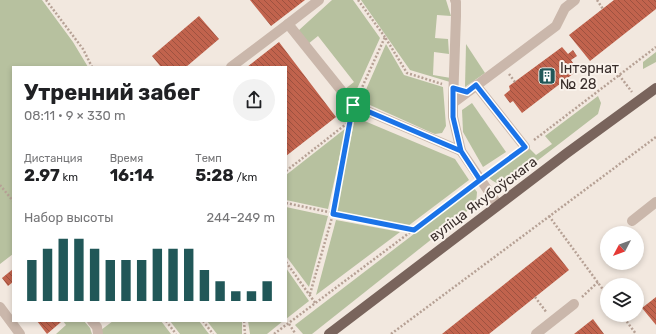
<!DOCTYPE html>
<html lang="ru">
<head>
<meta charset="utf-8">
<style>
  :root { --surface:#fff; --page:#f2f2f2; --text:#202124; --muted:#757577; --accent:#215758 }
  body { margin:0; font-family:Rubik,sans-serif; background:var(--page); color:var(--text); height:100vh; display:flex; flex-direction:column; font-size:15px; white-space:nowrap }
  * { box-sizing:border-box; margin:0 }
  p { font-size:13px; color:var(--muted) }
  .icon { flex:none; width:22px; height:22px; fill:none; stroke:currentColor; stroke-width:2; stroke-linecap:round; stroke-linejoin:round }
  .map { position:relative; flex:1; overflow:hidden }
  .sheet { position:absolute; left:12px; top:66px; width:275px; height:256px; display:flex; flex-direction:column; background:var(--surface); border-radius:0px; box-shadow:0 2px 6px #0003 }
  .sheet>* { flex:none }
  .needle { width:26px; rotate:229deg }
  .controls { position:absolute; left:600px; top:226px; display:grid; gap:8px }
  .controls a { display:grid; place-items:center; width:44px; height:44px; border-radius:50%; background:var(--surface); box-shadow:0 2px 6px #0003; font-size:20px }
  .pin { position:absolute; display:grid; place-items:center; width:34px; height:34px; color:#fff; margin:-17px; border-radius:8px; box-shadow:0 2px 6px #0006 }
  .round { display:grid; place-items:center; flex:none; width:42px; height:42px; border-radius:21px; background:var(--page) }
  .summary { display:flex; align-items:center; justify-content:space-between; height:68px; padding:0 12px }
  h1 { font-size:22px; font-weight:700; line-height:30px }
  .metrics { display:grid; grid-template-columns:repeat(3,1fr); gap:6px; height:68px; padding:4px 12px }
  .metrics div { display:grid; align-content:center }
  .metrics b { font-size:17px; font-weight:700 }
  .metrics small { font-size:11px; font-weight:400 }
  .metrics p { font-size:11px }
  .chart { height:112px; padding:8px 12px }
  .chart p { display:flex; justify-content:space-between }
  .chart svg { width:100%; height:72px; margin-top:4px; stroke:var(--accent); stroke-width:6 }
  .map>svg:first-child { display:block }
  .green { fill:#b7c19f }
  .building { fill:url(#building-back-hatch) }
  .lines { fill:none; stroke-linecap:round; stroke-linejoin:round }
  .path { stroke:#b6a195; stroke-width:2.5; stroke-dasharray:2 2; stroke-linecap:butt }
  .minor { stroke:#cab7ab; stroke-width:10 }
  .major { stroke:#79645c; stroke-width:10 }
  .route-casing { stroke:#fff; stroke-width:8 }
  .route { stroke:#1a73e8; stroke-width:5 }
  .labels { text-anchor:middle; stroke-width:4; stroke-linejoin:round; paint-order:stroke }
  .poi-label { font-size:14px; fill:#382d2a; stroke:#f9f2eb; text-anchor:start }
  .street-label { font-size:14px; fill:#382d2a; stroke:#f9f2eb }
</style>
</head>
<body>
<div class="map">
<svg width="656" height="334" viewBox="0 0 656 334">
  <defs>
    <pattern id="building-back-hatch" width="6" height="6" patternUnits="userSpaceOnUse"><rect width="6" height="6" fill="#c1634d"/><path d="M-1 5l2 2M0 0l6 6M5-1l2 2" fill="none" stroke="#9e5240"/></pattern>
  </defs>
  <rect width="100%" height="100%" fill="#f2e8df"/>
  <g class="green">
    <polygon points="0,0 42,0 73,42 88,67 13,67 13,254 0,264"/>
    <polygon points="332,0 353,0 380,38 352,100 345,89 354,82 318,36 308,44 298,31"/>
    <polygon points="361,0 446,0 451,16 437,15 435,38 448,39 449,54 434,52 433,75 451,78 450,82 410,70"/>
    <polygon points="386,44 404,75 443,87 446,126 442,133 435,134 430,132 361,101"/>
    <polygon points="466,44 485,73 465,87"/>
    <polygon points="656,52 656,62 643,69 643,62"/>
    <path d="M598,96l3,7 -3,11 -87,67c-10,4 -14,4 -22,-3l40,-30 7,7 16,-11 -7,-8z"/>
    <polygon points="472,103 506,152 483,167 463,132 462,110"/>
    <polygon points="355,117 455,159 469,180 408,226 336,211"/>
    <polygon points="346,128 328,209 286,200 286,175"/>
    <polygon points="474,188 477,192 476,204 312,334 303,334 295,325"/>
    <polygon points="286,207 328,216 309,287 286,256"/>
    <polygon points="336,220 400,232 316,295"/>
    <polygon points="286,268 309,301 286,319"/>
    <polygon points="63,321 84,321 90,328 92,334 56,334 66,325"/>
    <polygon points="113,321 161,321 171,334 102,334 101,330"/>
    <polygon points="170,321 199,321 209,334 180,334"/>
    <polygon points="207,321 242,321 242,334 217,334"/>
    <polygon points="248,321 283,321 267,334 250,334"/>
  </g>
  <g class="building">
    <polygon points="250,0 305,0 271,26"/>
    <polygon points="614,0 656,0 656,9 590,61 569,35"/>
    <polygon points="199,16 219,39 186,67 161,67 152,56"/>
    <polygon points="279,42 336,117 286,156 286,67 247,67"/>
    <polygon points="562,47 568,54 573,50 577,56 571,60 578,70 522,113 513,101 510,103 504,95 510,90 509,86"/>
    <polygon points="551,247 569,270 489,334 442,334"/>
    <polygon points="13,269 13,282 8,286 2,278"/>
    <polygon points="656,297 656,325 642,308"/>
    <polygon points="593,319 604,334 574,334"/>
    <polygon points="37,321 60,321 61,322 47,334"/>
  </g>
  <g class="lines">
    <g class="path">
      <polyline points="46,0 83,49 92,67"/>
      <polyline points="358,0 385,37"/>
      <polyline points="597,0 603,9"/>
      <polyline points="509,74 515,82"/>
      <polyline points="619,75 632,92"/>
      <polyline points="359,94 385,37 407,73 442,84"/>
      <polyline points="534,140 656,47"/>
      <polyline points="286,171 350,121"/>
      <polyline points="489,173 516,154"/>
      <polyline points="0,185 13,201"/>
      <polyline points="286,203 413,230"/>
      <polyline points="549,216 607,295"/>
      <polyline points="286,262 316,304"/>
      <polyline points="310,294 333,214 351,116"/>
      <polyline points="535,297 547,313"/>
      <polyline points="582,297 598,282"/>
      <polyline points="622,315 636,334"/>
      <polyline points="166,321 176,334"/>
      <polyline points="203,321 213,334"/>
      <polyline points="244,321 245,334"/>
      <polyline points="289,324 295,333"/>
      <polyline points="274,334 472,186"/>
      <polyline points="391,334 656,137"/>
    </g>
    <g class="minor">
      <polyline points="288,24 319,0"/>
      <polyline points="231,67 288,24 353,105 461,151 498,205"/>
      <polyline points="476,85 525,147"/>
      <polyline points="453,103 456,16 456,2 455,0"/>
      <polyline points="461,151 453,117 453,103 556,26 565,8 575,0"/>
      <polyline points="632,221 656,202"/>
      <polyline points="0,307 20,334"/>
      <polyline points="92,321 97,327 98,334"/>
      <polyline points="536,334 574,304"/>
    </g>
    <polyline class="major" points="329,334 567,153 656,88"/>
  </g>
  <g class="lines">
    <defs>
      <polyline id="route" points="353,105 461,151 480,180 525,147 476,85 467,92 453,88 453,117 461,151 480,180 414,230 333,214 353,105"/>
    </defs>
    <use href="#route" class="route-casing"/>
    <use href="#route" class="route"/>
  </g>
  <defs>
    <symbol id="building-square" viewBox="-11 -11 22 22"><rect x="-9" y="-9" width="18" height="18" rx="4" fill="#215758" stroke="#f9f2eb"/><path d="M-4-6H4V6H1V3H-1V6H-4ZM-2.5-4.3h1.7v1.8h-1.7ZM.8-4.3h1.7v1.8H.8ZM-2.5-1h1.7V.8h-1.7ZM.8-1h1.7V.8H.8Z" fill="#fff"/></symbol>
  </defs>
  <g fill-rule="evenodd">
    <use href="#building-square" x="537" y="66" width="20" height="20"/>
  </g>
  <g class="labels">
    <g class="poi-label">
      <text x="560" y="73">Інтэрнат<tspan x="560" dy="16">№ 28</tspan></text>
    </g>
    <g class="street-label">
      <text transform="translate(483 199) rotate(-37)" y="5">вуліца Якубоўскага</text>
    </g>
  </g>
</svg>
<div class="controls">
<a><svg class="needle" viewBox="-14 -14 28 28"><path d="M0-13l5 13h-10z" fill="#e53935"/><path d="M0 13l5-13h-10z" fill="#757577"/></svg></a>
<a><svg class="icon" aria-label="layers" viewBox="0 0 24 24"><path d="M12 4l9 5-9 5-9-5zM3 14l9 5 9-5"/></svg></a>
</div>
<div class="pin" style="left:353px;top:105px;background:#1e9e55"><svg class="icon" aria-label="arrive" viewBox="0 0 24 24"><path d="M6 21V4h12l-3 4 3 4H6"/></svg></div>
<section class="sheet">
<div class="summary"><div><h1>Утренний забег</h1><p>08:11 · 9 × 330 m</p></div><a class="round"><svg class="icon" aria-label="share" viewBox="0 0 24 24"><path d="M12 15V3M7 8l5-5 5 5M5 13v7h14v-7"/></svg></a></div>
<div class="metrics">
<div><p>Дистанция</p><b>2.97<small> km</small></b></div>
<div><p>Время</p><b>16:14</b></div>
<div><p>Темп</p><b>5:28<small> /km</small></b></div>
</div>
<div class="chart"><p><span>Набор высоты</span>244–249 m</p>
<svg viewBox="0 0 160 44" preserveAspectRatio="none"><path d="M5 44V19M15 44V12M25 44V6M35 44V6M45 44V12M55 44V19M65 44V19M75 44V19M85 44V12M95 44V12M105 44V12M115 44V25M125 44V32M135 44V38M145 44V38M155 44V32"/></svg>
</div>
</section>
</div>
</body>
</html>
